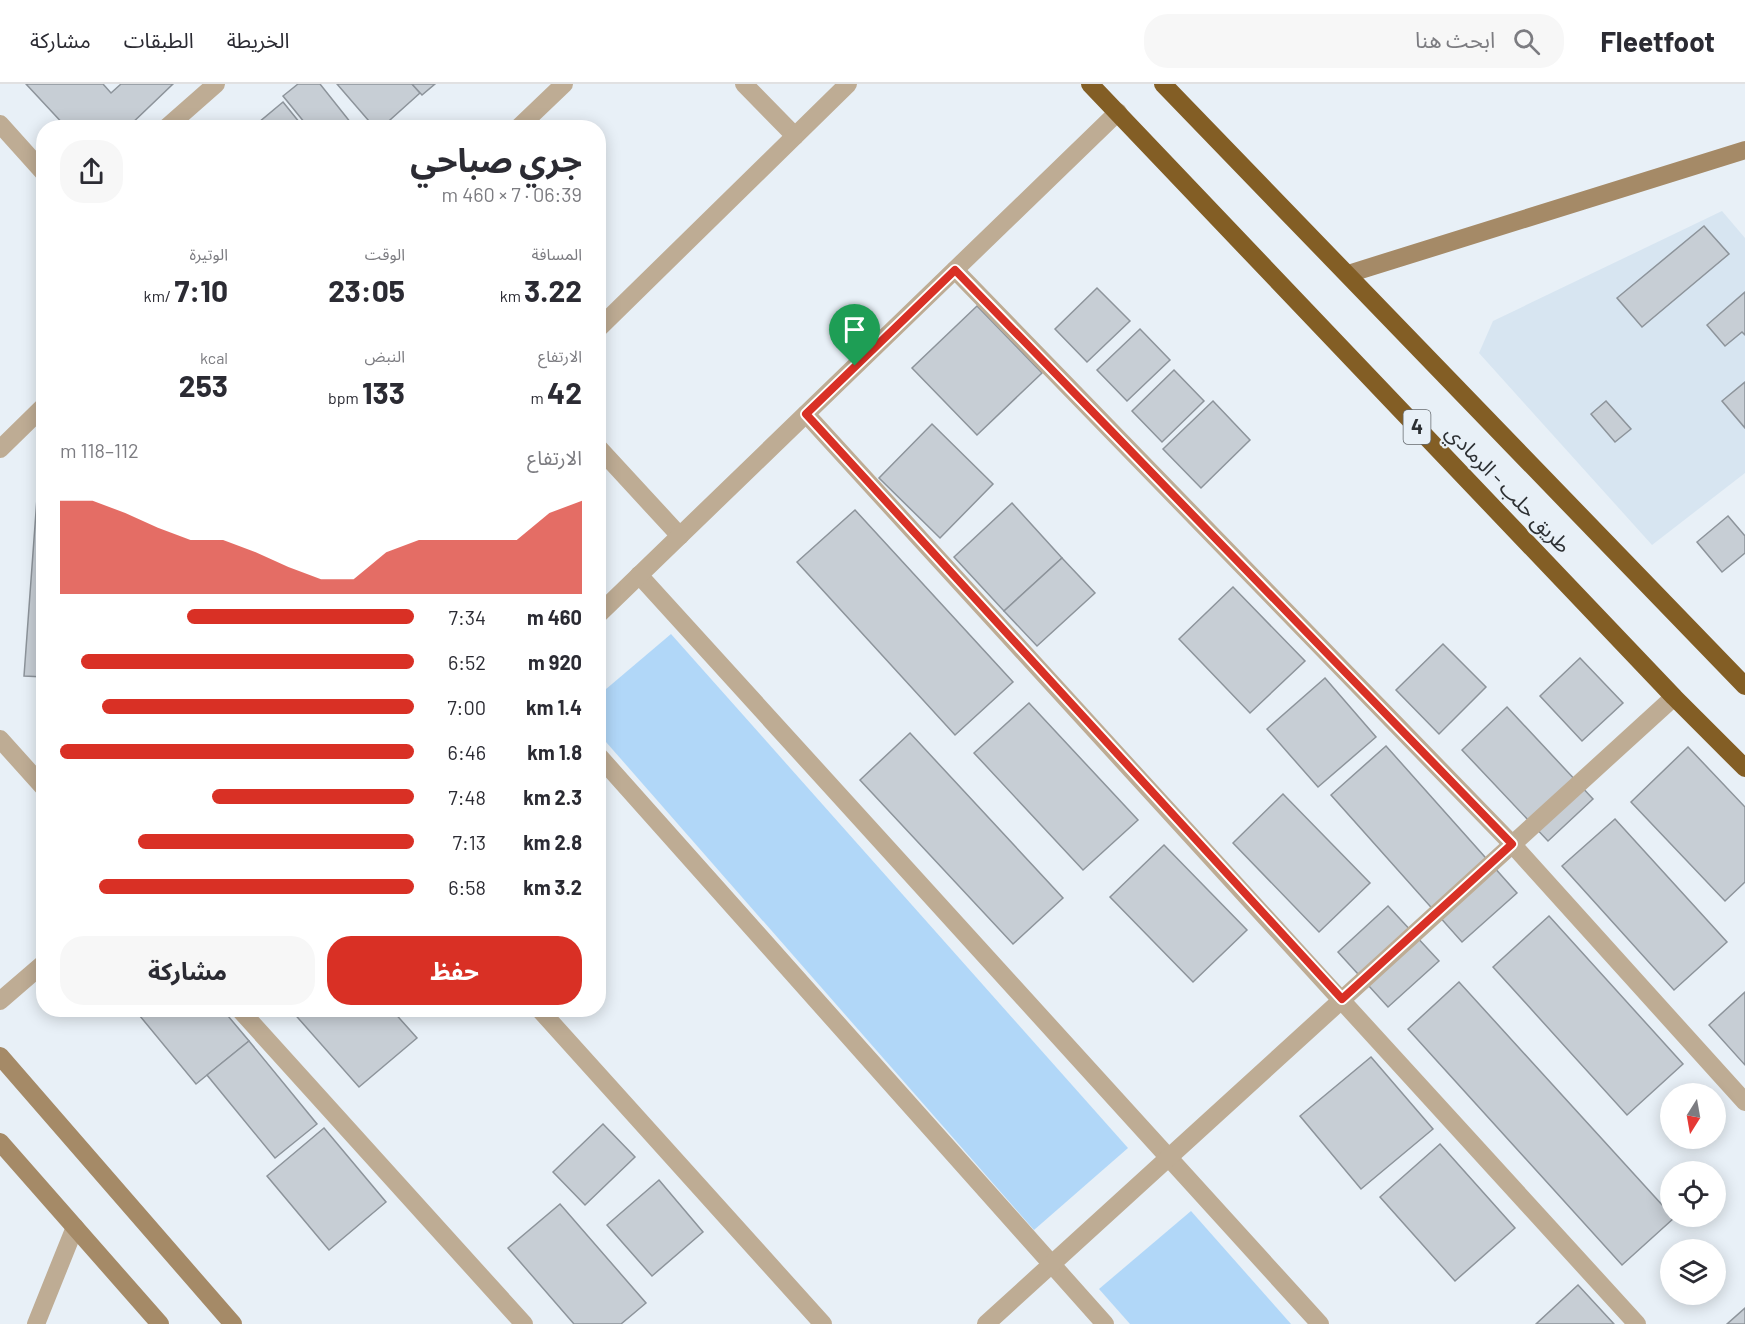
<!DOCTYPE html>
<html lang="ar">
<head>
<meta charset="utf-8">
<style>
  :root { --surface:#fff; --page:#f7f7f7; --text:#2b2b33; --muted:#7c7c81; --line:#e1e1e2; --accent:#d93025 }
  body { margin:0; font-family:Barlow,"Noto Sans Arabic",sans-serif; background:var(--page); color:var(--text); direction:rtl; height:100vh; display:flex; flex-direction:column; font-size:22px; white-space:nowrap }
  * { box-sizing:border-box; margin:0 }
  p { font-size:20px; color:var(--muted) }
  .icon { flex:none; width:33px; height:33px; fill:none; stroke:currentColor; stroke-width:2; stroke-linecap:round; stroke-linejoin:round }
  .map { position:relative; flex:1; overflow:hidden; direction:ltr }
  .details { position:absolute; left:36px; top:36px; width:570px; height:897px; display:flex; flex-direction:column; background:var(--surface); border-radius:24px; box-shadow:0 3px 15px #0003; direction:rtl }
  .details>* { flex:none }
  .needle { width:39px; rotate:191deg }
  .tools { position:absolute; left:1660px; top:999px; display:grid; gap:12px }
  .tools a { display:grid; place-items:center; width:66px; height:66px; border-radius:50%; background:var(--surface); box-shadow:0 3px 15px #0003; font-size:30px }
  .pin { position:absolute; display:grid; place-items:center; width:51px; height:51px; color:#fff; margin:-62px -26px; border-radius:50% 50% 50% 0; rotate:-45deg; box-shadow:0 0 6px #0007 }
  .pin .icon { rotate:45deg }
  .round { display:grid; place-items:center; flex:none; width:63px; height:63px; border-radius:24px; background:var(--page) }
  .summary { display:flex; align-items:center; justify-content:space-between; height:102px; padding:0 24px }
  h1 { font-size:33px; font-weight:700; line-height:45px }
  .stats { display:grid; grid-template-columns:repeat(3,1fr); gap:9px; height:102px; padding:6px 24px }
  .stats div { display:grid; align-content:center }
  .stats b { font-size:30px; font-weight:700 }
  .stats small { font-size:16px; font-weight:400 }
  .stats p { font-size:16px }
  .chart { height:168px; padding:12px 24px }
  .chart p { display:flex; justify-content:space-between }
  .chart svg { width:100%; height:108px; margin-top:6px; fill:var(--accent); opacity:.7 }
  .primary-button { display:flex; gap:12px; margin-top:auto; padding:12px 24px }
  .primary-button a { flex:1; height:69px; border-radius:24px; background:var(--accent); color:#fff; font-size:24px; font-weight:700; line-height:69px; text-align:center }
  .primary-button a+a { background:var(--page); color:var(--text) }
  ul { padding:0 24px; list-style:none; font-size:20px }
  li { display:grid; grid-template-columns:96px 72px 1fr; align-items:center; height:45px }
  li i { height:15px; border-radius:8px; background:var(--accent) }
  header { display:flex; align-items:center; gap:36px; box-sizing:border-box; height:84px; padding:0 30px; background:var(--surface); border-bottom:2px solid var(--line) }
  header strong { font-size:28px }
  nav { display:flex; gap:33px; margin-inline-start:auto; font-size:21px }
  .search { width:420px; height:54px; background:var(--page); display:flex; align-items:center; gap:15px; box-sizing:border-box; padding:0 21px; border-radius:24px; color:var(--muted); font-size:22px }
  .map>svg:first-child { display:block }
  .built { fill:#d7e5f1 }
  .green { fill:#b1d7f8 }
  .building { fill:#c7ced5; stroke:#8d949b; stroke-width:1.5 }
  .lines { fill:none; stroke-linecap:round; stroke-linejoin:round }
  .street { stroke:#beac94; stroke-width:18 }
  .secondary { stroke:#a58a67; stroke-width:18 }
  .highway { stroke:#835e25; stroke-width:18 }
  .route-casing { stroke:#fff; stroke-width:12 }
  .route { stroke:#d93025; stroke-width:8 }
  .labels { text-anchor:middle; stroke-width:5; stroke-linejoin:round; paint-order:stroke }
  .shield { fill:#e8f0f7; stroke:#656a6e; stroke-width:1.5 }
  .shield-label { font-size:20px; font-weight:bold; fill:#2d3033 }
  .street-label { font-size:21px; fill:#2d3033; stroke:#e8f0f7 }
</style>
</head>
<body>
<header>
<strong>Fleetfoot</strong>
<div class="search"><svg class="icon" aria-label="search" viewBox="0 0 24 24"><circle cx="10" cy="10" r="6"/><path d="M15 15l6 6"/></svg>ابحث هنا</div>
<nav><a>الخريطة</a><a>الطبقات</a><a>مشاركة</a></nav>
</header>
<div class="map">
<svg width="1745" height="1240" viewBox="0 0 1745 1240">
  <rect width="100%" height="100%" fill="#e8f0f7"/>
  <polygon class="built" points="1722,127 1745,154 1745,389 1652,461 1479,269 1493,237"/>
  <g class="green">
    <polygon points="671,550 1128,1064 1034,1146 599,650 599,611"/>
    <polygon points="1191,1127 1291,1240 1130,1240 1099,1205"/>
  </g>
  <g class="building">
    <polygon points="26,0 103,0 111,9 121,0 173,0 127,44 67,44"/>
    <polygon points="298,0 320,0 355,44 309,44 283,12"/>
    <polygon points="337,0 412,0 420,9 381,44 375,44"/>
    <polygon points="412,0 435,0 422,11"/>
    <polygon points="283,18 304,44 252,44"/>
    <polygon points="1704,142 1729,170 1642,243 1617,214"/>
    <polygon points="1097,204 1130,237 1087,278 1055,245"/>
    <polygon points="1745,208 1745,251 1742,248 1725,262 1707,241"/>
    <polygon points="977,222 1042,289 977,351 912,284"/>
    <polygon points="1140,245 1170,276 1127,317 1097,286"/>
    <polygon points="1174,286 1204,317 1162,358 1132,327"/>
    <polygon points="1745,298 1745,344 1722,317"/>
    <polygon points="1213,317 1250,356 1201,404 1163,365"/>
    <polygon points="1606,317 1631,345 1615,358 1591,330"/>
    <polygon points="932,340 993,400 940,454 879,394"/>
    <polygon points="37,414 44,415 44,593 24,592"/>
    <polygon points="1012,419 1062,474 1004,527 954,473"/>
    <polygon points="855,426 1013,598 955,651 797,478"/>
    <polygon points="1728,432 1745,452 1745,469 1722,488 1697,458"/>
    <polygon points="1062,474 1095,509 1037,562 1004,527"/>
    <polygon points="1233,503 1305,577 1250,629 1179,555"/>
    <polygon points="1443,560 1486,603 1439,650 1396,606"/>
    <polygon points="1580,574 1623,619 1582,657 1540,612"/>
    <polygon points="1325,594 1376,653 1318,703 1267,645"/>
    <polygon points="1029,619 1138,736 1083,786 974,669"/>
    <polygon points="1507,623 1593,715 1548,757 1462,666"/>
    <polygon points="910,649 1063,814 1013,860 860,696"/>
    <polygon points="1386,662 1517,809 1462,858 1331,711"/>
    <polygon points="1688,663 1745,723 1745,798 1725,817 1631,718"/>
    <polygon points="1283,710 1370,799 1319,848 1233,759"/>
    <polygon points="1615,735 1727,858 1674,906 1562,782"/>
    <polygon points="1164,761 1247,846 1193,898 1110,813"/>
    <polygon points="1388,822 1439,877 1388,923 1338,868"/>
    <polygon points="1549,832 1683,980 1627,1031 1493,883"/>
    <polygon points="1459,898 1674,1134 1622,1181 1408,945"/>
    <polygon points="1745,908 1745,981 1709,941"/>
    <polygon points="135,926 223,926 249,957 196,1000"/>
    <polygon points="291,926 392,926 417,954 359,1003"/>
    <polygon points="249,957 317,1040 275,1074 207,991"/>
    <polygon points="1371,973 1433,1045 1361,1105 1300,1032"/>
    <polygon points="603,1040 635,1073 585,1121 553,1088"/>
    <polygon points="324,1044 386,1118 329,1166 267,1092"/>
    <polygon points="1440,1060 1515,1144 1455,1197 1380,1113"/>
    <polygon points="659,1096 703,1148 652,1192 607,1141"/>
    <polygon points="560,1120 646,1219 621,1240 574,1240 508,1164"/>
    <polygon points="1578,1201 1614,1240 1536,1240"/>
    <polygon points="1745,1224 1745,1240 1727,1240"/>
  </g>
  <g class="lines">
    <g class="street">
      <polyline points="744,0 795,52"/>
      <polyline points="0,40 44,89"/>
      <polyline points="166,44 216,0"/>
      <polyline points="518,44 564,0"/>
      <polyline points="955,186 1512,760 1745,1018"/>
      <polyline points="598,245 848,0"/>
      <polyline points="806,330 1637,1240"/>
      <polyline points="598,363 680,452"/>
      <polyline points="0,365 44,322"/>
      <polyline points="639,491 1320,1240"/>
      <polyline points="598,531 1118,28"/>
      <polyline points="0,655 44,704"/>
      <polyline points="598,671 1105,1240"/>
      <polyline points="0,917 44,879"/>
      <polyline points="240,926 524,1240"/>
      <polyline points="540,926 823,1240"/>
      <polyline points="36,1240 75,1143"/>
      <polyline points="986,1240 1674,613"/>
    </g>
    <g class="secondary">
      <polyline points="1348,190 1745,66"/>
      <polyline points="0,972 233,1240"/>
      <polyline points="0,1058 160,1240"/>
    </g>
    <g class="highway">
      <polyline points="1090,0 1674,613 1745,684"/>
      <polyline points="1163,0 1745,602"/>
    </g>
  </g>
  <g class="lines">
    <defs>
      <polygon id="route" points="955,186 1512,760 1342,915 806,330"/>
    </defs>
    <use href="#route" class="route-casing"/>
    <use href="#route" class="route"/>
  </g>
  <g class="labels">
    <rect class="shield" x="1403.5" y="326" width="27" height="34" rx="4.5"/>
    <g class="shield-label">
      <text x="1417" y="350">4</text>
    </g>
    <g class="street-label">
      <text transform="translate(1508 405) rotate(46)" y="7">طريق حلب - الرمادي</text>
    </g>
  </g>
</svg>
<div class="tools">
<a><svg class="needle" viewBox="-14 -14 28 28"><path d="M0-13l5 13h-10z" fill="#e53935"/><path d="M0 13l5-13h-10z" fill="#7c7c81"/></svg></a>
<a><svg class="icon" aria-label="locate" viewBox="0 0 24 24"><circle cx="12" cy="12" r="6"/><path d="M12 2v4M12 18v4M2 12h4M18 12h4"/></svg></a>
<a><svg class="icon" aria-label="layers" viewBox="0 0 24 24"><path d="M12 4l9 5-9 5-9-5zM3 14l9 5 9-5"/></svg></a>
</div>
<div class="pin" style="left:855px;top:282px;background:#1e9e55"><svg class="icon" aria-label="arrive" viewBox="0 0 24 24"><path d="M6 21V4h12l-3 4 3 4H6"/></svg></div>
<section class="details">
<div class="summary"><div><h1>جري صباحي</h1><p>06:39 · 7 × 460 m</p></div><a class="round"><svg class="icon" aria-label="share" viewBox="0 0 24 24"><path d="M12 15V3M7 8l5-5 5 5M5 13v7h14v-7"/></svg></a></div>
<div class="stats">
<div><p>المسافة</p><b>3.22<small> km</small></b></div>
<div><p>الوقت</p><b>23:05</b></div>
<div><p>الوتيرة</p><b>7:10<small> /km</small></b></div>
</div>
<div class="stats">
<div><p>الارتفاع</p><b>42<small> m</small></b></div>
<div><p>النبض</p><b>133<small> bpm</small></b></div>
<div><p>kcal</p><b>253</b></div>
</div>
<div class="chart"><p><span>الارتفاع</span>112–118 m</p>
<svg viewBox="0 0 160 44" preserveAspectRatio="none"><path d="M0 44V6L10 6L20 11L30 17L40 22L50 22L60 27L70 33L80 38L90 38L100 27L110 22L120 22L130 22L140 22L150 11L160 6V44z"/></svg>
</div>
<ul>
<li><b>460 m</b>7:34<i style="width:64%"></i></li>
<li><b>920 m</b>6:52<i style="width:94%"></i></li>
<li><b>1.4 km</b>7:00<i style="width:88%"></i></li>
<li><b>1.8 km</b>6:46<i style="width:100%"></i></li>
<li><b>2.3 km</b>7:48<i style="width:57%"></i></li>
<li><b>2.8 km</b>7:13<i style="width:78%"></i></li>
<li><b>3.2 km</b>6:58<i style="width:89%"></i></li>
</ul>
<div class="primary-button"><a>حفظ</a><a>مشاركة</a></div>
</section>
</div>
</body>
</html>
